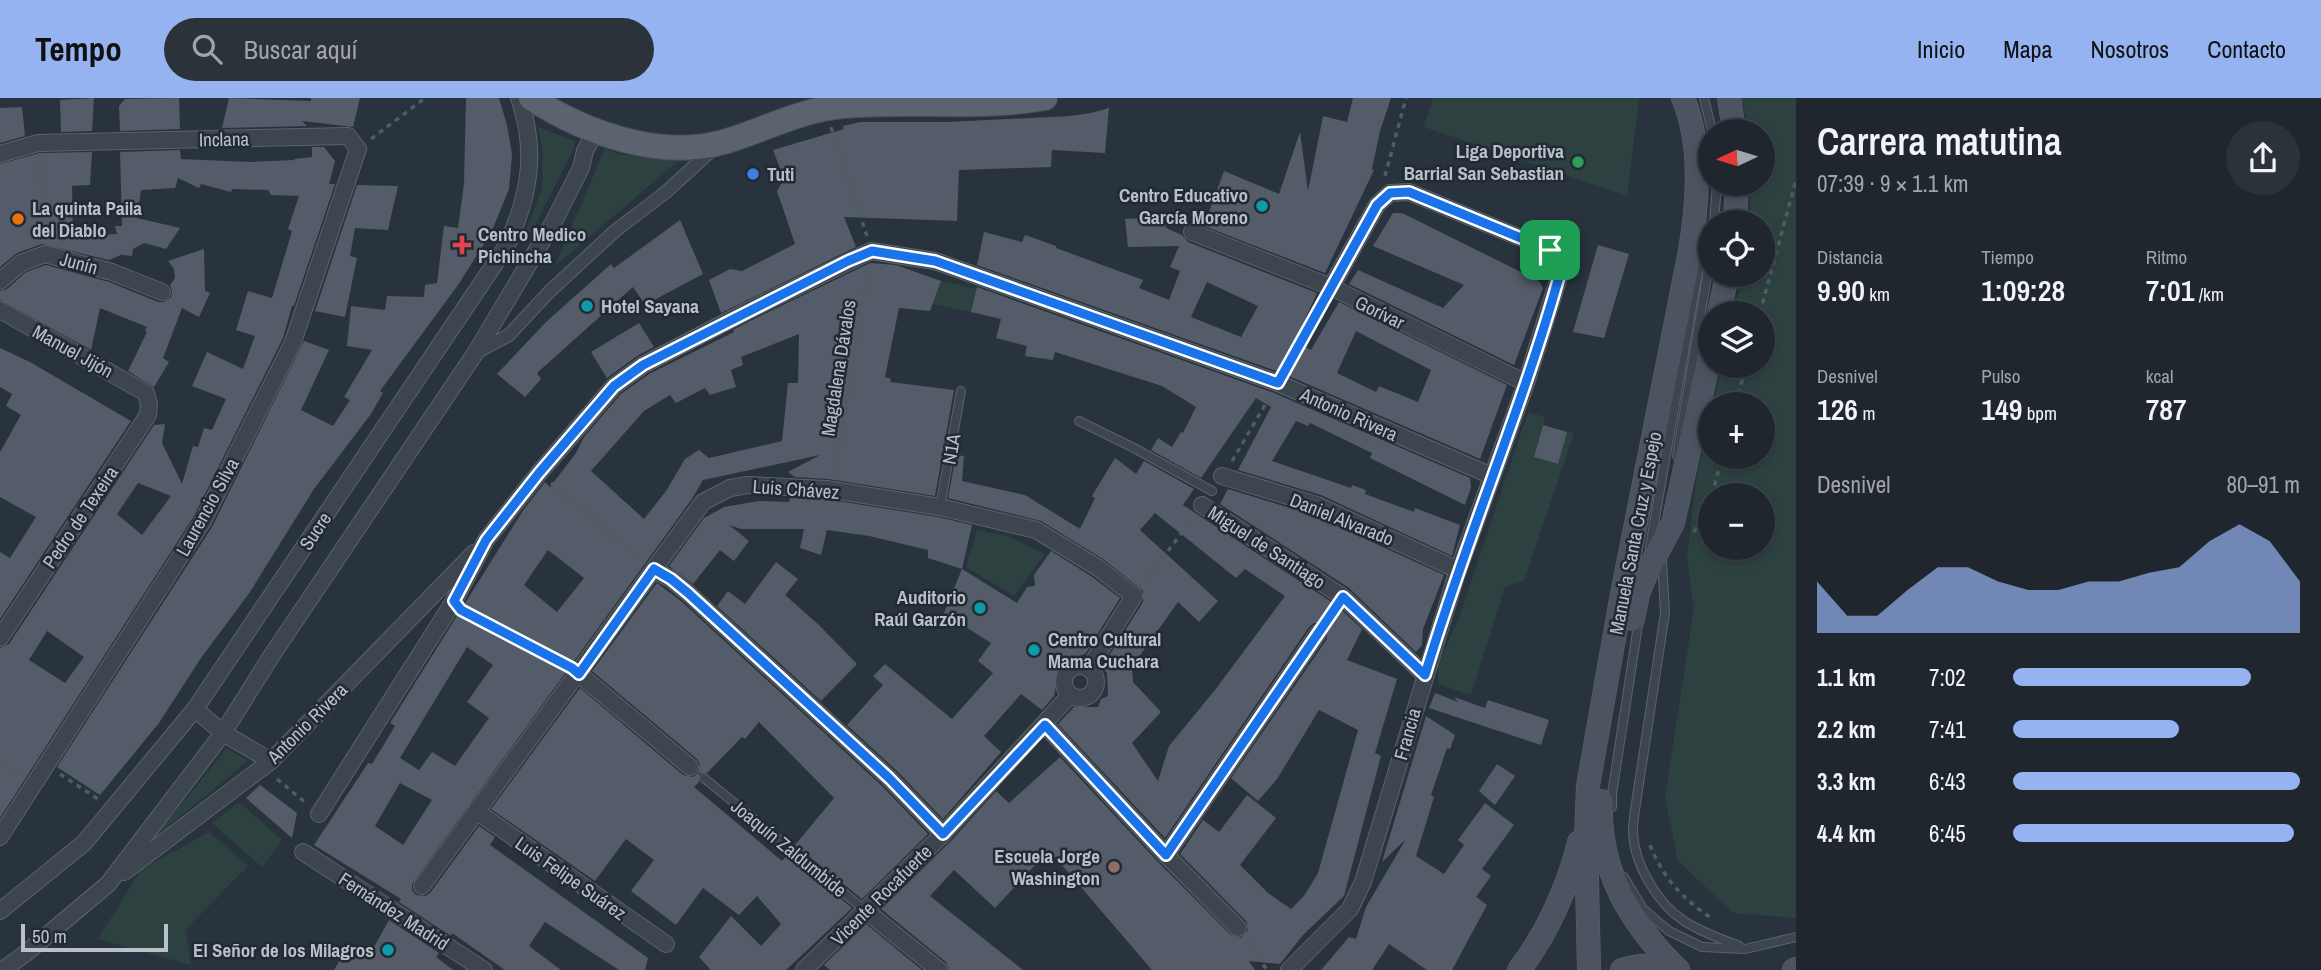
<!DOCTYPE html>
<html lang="es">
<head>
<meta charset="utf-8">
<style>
  :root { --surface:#1f262e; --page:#2c323a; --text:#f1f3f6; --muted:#a1a5aa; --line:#3c434a; --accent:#95b2f1 }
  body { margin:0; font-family:"Archivo Narrow",sans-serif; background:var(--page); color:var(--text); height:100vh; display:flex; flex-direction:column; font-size:26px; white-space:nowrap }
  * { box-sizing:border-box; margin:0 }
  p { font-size:23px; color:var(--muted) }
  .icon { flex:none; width:38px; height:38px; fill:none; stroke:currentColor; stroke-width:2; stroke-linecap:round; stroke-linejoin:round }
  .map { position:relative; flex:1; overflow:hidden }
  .side { display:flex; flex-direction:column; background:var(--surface); width:525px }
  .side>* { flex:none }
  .needle { width:46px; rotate:266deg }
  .buttons { position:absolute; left:1698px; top:21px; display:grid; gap:14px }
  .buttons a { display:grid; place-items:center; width:77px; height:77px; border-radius:50%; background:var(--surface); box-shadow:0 4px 10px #0003,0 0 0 2px var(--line); font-size:35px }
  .scale { position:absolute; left:21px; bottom:18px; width:147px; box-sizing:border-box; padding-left:7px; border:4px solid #bac0c9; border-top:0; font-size:19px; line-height:24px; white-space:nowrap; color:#bac0c9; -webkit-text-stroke:5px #222a33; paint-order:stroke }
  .pin { position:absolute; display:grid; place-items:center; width:60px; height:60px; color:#fff; margin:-30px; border-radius:14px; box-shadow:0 4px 10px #0006 }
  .round { display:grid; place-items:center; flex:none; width:74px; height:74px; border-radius:37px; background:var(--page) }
  .head { display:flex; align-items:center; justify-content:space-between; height:119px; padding:0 21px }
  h1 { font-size:38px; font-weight:600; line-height:52px }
  .stats { display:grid; grid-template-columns:repeat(3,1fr); gap:10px; height:119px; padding:7px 21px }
  .stats div { display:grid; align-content:center }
  .stats b { font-size:30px; font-weight:600 }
  .stats small { font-size:19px; font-weight:400 }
  .stats p { font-size:19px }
  .chart { height:196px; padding:14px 21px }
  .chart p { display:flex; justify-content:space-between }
  .chart svg { width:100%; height:126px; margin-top:7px; fill:var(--accent); opacity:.7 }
  ul { padding:0 21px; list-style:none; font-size:23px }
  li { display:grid; grid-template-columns:112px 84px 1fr; align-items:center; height:52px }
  li i { height:18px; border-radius:9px; background:var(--accent) }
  header { display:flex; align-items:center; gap:42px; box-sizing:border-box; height:98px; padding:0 35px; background:var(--accent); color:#111 }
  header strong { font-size:33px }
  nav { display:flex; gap:38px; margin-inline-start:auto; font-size:24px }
  .search { width:490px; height:63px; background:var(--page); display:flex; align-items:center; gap:18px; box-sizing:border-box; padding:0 24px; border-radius:38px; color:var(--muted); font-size:26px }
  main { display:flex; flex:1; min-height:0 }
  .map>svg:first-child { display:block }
  .green { fill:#2e4141; fill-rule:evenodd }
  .building { fill:#535c68; fill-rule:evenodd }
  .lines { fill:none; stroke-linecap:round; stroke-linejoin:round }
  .service-casing { stroke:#5b636c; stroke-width:10 }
  .pedestrian-casing { stroke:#5b636c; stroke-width:14 }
  .minor-casing { stroke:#5b636c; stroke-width:18 }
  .secondary-casing { stroke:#5b636c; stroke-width:24 }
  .primary-casing { stroke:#474e57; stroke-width:26 }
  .path { stroke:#4d5e60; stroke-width:3.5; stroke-dasharray:5 5; stroke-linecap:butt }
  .service { stroke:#3d454e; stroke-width:8 }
  .pedestrian { stroke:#3d454e; stroke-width:12 }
  .minor { stroke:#3d454e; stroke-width:16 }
  .secondary { stroke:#4c5461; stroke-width:23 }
  .primary { stroke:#5b646e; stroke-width:24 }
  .route-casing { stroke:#fff; stroke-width:14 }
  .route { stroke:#1a73e8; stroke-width:9 }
  .leisure-dot { fill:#2e9e5b; stroke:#222a33; stroke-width:2.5 }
  .shop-dot { fill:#3f7fe0; stroke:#222a33; stroke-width:2.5 }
  .culture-dot { fill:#0f9aa8; stroke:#222a33; stroke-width:2.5 }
  .food-dot { fill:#e8710a; stroke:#222a33; stroke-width:2.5 }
  .health-dot { fill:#e0444e; stroke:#222a33; stroke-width:2.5 }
  .education-dot { fill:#8d6e63; stroke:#222a33; stroke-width:2.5 }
  .labels { text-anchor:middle; stroke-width:5; stroke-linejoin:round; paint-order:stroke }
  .street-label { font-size:19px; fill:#bac0c9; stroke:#222a33 }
  .poi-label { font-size:19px; font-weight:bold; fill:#bac0c9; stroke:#222a33; text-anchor:end }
</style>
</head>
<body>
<header>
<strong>Tempo</strong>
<div class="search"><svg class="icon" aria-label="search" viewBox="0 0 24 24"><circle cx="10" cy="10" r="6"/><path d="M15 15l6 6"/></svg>Buscar aquí</div>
<nav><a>Inicio</a><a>Mapa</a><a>Nosotros</a><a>Contacto</a></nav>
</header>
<main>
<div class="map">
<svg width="1796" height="872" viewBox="0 0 1796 872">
  <rect width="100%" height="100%" fill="#29333e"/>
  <g class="green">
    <polygon points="1433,0 1639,0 1627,98 1424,29"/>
    <path d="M1741,0h55v820l-63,-5 -55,-52 -13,-64 29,-189 -7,-50 11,-89 12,-51v39h52v-53h-49l9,-38h40v-53h-28l9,-38h19v-53h-12v-38h12v-53h-13zM1710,397h52v53h-52z"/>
    <polygon points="538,29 574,43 574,49 527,144 523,141 542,91 543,55"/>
    <polygon points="605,50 618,56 678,63 555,168"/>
    <polygon points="941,183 976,191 971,214 933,206"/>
    <polygon points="1528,314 1545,319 1534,359 1557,366 1567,334 1574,335 1524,483 1505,489 1471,597 1438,586 1438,566 1459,520"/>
    <polygon points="977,432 1008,438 1045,456 1014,498 966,469"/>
    <polygon points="227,650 248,663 155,739"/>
    <polygon points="239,704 282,742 262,769 212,725"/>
    <polygon points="209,734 248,768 186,831 191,867 98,841 141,772"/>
  </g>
  <g class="building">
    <polygon points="94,0 92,33 61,34 60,2"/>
    <polygon points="179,0 180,31 120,33 119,8 125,1"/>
    <polygon points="229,0 311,3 311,0 360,0 353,29 302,23 307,28 222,30"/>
    <polygon points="466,0 499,0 507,27 512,56 509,91 491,135 458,187 380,293 383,295 371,316 314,391 250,494 201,560 159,625 100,697 57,669 212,429 304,243 329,252 301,312 333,328 350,302 344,299 372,252 347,248 351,208 385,212 387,198 424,199 425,187 437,185 444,128 458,130 464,86"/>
    <polygon points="1353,0 1391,0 1380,33 1372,71 1374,72 1325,175 1204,128 1224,73 1279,96 1300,34 1308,93 1323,18 1347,24"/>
    <polygon points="22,9 25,38 0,45 0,10"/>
    <polygon points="1109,10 1105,55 1052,52 1051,69 959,72 957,123 844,119 856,149 721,215 709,182 730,171 742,173 795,146 777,93 784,81 773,52 844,31 843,28 860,24 947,24 1070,18 1091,15"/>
    <path d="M312,49h12l11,14 -6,23h6l-41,122h-2l-9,32 -89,178 -194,302v-170l9,-4 145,-219 11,-1 -3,19 20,41 11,-38 5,1 6,-19 8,2 14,-31 -34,-13 15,-34 36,17 12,-33 -19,-6 12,-39 24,7 20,-67 -4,-2 11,-33 -28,-1 -3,-5 -36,-1 -1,3 -30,-8 -2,4 -21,-10 -3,10 -34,2 -4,28 43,10 -14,21 -22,-6 -11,6 -1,7 -9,-1v-1l-14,6 -67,-16 -25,9 -17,14v-103l40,-11 52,-1 -2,33 -18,1 1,50 44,-2 -2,-8h7l-2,-74 60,-2 1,9 69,3 44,-2 1,-1 17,-2zM138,385l33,13 -29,39 -25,-21zM47,533l37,26 -19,26 -36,-23z"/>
    <polygon points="357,87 398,88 388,132 355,130 350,158 357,160 345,219 315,213"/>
    <polygon points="1393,115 1402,115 1539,183 1543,190 1514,267 1349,186 1358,172 1443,210 1464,187 1373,148"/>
    <path d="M1165,119l1,11 16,7 6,7 129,51 -22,48 16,9 28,-48 168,83 -27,74 -198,-86 -305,-108 7,-33 38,10 3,-7 31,11v2l87,32 -4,8 30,12 11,-29 -10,-4 9,-21 -51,1 -3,-28zM1207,184l51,24 -17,31 -50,-20zM1356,233l75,39 -13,32 -39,-16 -3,6 -39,-19z"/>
    <polygon points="680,122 703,176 645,207 633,189 537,275 541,281 525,299 497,276 546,224 611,166 614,170"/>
    <polygon points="1598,147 1629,156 1604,240 1573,234"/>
    <polygon points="204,151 205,193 210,195 199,219 182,210 163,260 169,264 154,289 128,273 147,234 145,233 147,229 100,210 91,252 0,202 0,193 7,191 26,174 46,167 109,184 158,204 164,204 171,199 172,193 170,187 175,180 174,171 168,163"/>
    <path d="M870,165l26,2 45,16 -11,30 -31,-3 -14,69 6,2 -1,3 64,8 -19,106 -107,-17 -33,-2 -7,-5 32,-17 -117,25 -11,19 -280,385v6l4,5 10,1 4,-3 49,-67 16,11 -5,8 158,113 -3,12h-26l-74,-48 -16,24 32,24h-56l-53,-37 -1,3 -52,-34 2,-3 -87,-54 54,-82 4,1 23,-38 -5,-3 134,-214 21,-27 5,5 26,-34 8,-16 37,-43 28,-20 85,-42 -1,-2 19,-10zM799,236l-1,49h-10l-6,58 -73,17 -10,-8 -14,9 -19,32 -22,28 -53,-48 53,-60 26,-16 6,8 29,-15 5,7 26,-8 -5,-17 12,-5 -2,-8zM548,452l36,28 -27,34 -33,-27zM467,549l26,18 -26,37 22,16 -34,48 -23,-14 -13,18 -19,-12zM400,685l32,17 -29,45 -28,-19z"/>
    <polygon points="977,189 1274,295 1470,380 1471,389 1465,407 1370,360 1372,355 1310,325 1308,328 1296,323 1272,363 1351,390 1352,387 1366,392 1365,396 1414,414 1415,410 1460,427 1452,458 1321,397 1238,372 1271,309 1256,300 1201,380 1151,352 1158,340 1172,349 1181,334 1183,335 1196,309 1162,288 1055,254 1053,262 1025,258 1027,248 996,240 1001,221 971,214"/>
    <polygon points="639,225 654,249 637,258 607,280 591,254"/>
    <polygon points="0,250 30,264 131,323 0,521 0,454 10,460 36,419 0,399 0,354 21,317 6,308 12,296 0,289"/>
    <polygon points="1543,327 1567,334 1558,366 1534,359"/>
    <path d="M956,357l8,1 -2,25 63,14 55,34 15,-31 -3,-2 23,-38 21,16 8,-13 50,28 -11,16 153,100 26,24 -15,31 50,19 -22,74 6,3 -37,140 -41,39 -23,29 -31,-3 6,9h-103l-103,-120 -54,58 -41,-38 -24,26 93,74h-74l-3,-8 -65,-53 70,-68 45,-50 13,12 51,-46 98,105 73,73 10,3 7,-8 -2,-9 -66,-67 23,-34 16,12 28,-37 29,23 -36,47 28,28 23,16 13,-13 14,-23 40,-143 -39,-20 -42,69 -19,22 -27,-23 96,-139v-11l-8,-5h-5l-5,4 -144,211 -107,-114 16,-17h24l3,-8 7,-3 -1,-23 -5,-6 41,-65v-11l-40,-32 -62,-38 -93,-23zM1155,415l81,65 9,-9 40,27 -70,94 -46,56 -11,35 -26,-38 29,-31 -28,-30 -1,-13 4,-8 42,-59 21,20 19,-21 -78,-71z"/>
    <polygon points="1228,391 1313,417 1444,477 1423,531 1422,547 1416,554 1349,490 1220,406"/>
    <polygon points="790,400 825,401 938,419 972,427 962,471 928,460 928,452 869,438 827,432 821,457 800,450 804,431 741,431 729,427 749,443 734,463 720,452 693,486 669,468 704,420 724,409 759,403 789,404"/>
    <polygon points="1051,453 1091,478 1120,500 1086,555 1066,565 1059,572 1054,598 1042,612 1021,596 984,638 1001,654 943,721 897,673 847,627 883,587 873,578 885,566 952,621 993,575 978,563 991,545 944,515 962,471 1017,505 1027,489 1035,488 1034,477"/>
    <polygon points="776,464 798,481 785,497 819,527 857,566 821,603 717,508 728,493 745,506"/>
    <polygon points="657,485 681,503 882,688 928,736 862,801 795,747 834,700 759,624 745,641 742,639 707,675 699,675 699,684 694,689 782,763 787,757 852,810 786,872 711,872 699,859 731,818 761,848 781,826 757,798 739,817 703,790 676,827 631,793 654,762 626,741 595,783 491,711 580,590 683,677 693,679 698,675 700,666 697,661 592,573"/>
    <polygon points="1435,595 1458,604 1454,599 1485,610 1488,602 1549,622 1541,647 1429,610"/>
    <polygon points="1426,618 1455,637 1450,651 1447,650 1431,697 1434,699 1416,758 1444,776 1464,747 1458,742 1485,705 1514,727 1482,771 1491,778 1476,799 1487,807 1452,872 1427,872 1389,846 1372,872 1321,872 1349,839 1356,841 1366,809 1406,741 1382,764"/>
    <polygon points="1497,666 1515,678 1495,707 1479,693"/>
    <polygon points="260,687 297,715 292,740 246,700"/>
    <polygon points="389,822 439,855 436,859 453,872 334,872 349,846 369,858"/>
    <polygon points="866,826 922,872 830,872 824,867"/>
  </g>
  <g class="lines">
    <defs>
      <g id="service">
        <polyline points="1704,0 1712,33"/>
        <polyline points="1714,124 1717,86"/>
        <polyline points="1079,323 1134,350 1212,393"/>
        <polyline points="1677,358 1710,160"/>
        <polyline points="940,409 961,293"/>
        <polyline points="1650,449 1700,162"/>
        <path d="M1662,461l3,54 -30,197c-1,7 -2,15 -2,22 1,32 24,71 51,89 17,11 37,18 55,25"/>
        <polyline points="704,680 866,813"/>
        <polyline points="1612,709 1612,696 1639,521"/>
        <polyline points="1624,779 1643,811 1669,833 1702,849 1745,851 1796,839"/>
      </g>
      <polyline id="pedestrian" points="477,254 509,237 549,194 615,133 666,94 712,52"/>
      <g id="minor">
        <polyline points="0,56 38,45 348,38 358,51 293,244 203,423 0,739"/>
        <polyline points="1192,134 1331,189 1526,285"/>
        <polyline points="0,183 21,165 45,156 112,174 162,194"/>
        <polyline points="0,212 146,295 149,306 148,317 0,540"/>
        <polyline points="1222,378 1317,407 1458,472"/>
        <polyline points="1202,407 1343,499 1425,577"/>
        <polyline points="654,472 671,481 688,495 889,680 943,736"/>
        <circle cx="1080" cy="584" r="16"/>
        <polyline points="579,576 690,669"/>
        <polyline points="195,611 223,635 271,663"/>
        <polyline points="1045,627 1166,757 1238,830"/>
        <polyline points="476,713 666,846"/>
        <polyline points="319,716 454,503 486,442 539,375 614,288 643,267 747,213 871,153 935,163 1278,285 1492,378"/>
        <polyline points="303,754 484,872"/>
        <polyline points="1166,757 1318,535"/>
        <polyline points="124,774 271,663 474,455"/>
        <polyline points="422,788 703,404 730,390 748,387 826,391 940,409 1036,432 1097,469 1134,498 1089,570"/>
        <path d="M0,813l84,-68 111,-134 311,-462c23,-50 32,-95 13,-149"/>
        <polyline points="866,813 939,872"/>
        <polyline points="3,872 26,855 108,786 223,635 272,557 476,254 553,125 581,70 585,53 595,34"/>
        <polyline points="804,872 943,736 1070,597"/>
        <polyline points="1289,872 1350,811 1363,784 1456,478 1526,285 1559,179 1558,163 1550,152 1409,94 1390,95 1377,107 1331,189"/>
      </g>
      <g id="secondary">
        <polyline points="1729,0 1734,33"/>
        <polyline points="1735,124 1737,86"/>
        <polyline points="1719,215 1727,177"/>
        <polyline points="1633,521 1638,496 1646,476 1673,425 1710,257"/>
        <path d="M1601,703c-3,69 29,122 77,169"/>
        <path d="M1519,872c28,-36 49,-83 60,-128"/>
        <path d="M1589,872l-3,-134 2,-50 33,-187 68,-343c9,-50 14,-111 -6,-158"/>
        <path d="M1622,872c19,-6 37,-6 56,0"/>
        <polyline points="1794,872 1796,871"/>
      </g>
      <path id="primary" d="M531,0c54,35 131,63 196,43 39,-12 76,-32 117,-35 67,-6 134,4 201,-8"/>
    </defs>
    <use href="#service" class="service-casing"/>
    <use href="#pedestrian" class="pedestrian-casing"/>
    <use href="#minor" class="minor-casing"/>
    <use href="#secondary" class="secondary-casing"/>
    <use href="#primary" class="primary-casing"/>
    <g class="path">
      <polyline points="831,29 867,138"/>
      <polyline points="371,41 425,0"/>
      <polyline points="39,64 44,140"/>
      <polyline points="1385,78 1406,0"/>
      <polyline points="1760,215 1796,82"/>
      <polyline points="1286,269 1323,202"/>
      <polyline points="1736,306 1746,268"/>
      <polyline points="1232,363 1269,300"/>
      <polyline points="835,376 868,173"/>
      <polyline points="551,385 642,461"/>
      <polyline points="1712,397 1722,359"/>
      <polyline points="1694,434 1710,403"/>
      <polyline points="1144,485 1192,421"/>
      <polyline points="467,515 563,565"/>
      <polyline points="0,666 20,675"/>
      <polyline points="60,676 98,701"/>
      <polyline points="277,681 306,705"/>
      <path d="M1650,747c14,35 33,54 64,75"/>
      <polyline points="1246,842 1267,872"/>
    </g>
    <use href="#service" class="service"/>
    <use href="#pedestrian" class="pedestrian"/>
    <use href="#minor" class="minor"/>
    <use href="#secondary" class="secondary"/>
    <use href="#primary" class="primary"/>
  </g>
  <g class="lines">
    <defs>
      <path id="route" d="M1409,94l141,58 8,11 1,16c-38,135 -94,264 -134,398l-82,-78 -177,258 -121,-130 -102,109 -54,-56 -201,-185 -17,-14 -17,-10 -75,105 -7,-6 -111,-58 -7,-9 32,-61 53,-67 75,-87 29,-21 205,-104 24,-10 63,10 343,122 99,-178 13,-12z"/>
    </defs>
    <use href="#route" class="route-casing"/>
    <use href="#route" class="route"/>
  </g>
  <circle class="leisure-dot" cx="1578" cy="64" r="7"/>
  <circle class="shop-dot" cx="753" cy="76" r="7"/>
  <g class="culture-dot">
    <circle cx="1262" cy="108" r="7"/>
    <circle cx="587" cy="208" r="7"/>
    <circle cx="980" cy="510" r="7"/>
    <circle cx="1034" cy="552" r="7"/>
    <circle cx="388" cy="852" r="7"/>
  </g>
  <circle class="food-dot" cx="18" cy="121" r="7"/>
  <path class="health-dot" d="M458.5 136.5h7v7h7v7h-7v7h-7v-7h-7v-7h7z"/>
  <circle class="education-dot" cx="1114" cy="769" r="7"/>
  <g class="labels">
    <g class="street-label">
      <text transform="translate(224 41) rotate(-1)" y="7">Inclana</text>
      <text transform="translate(79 165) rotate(15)" y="7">Junín</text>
      <text transform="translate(1380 214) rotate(26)" y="7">Gorívar</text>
      <text transform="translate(73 253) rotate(29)" y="7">Manuel Jijón</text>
      <text transform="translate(838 270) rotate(-81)" y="7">Magdalena Dávalos</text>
      <text transform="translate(1349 316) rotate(24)" y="7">Antonio Rivera</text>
      <text transform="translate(951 351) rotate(-80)" y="7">N1A</text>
      <text transform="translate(796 391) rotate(4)" y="7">Luis Chávez</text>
      <text transform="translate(207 409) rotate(-61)" y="7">Laurencio Silva</text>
      <text transform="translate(80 419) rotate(-56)" y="7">Pedro de Texeira</text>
      <text transform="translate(1342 421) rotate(22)" y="7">Daniel Alvarado</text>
      <text transform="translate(315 433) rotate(-56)" y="7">Sucre</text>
      <text transform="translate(1635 435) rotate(-79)" y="7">Manuela Santa Cruz y Espejo</text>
      <text transform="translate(1267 449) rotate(33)" y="7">Miguel de Santiago</text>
      <text transform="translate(307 625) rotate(-45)" y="7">Antonio Rivera</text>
      <text transform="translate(1407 636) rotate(-74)" y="7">Francia</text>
      <text transform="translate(789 750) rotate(39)" y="7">Joaquín Zaldumbide</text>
      <text transform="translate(571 780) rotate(35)" y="7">Luis Felipe Suárez</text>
      <text transform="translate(881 797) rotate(-45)" y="7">Vicente Rocafuerte</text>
      <text transform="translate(394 813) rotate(33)" y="7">Fernández Madrid</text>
    </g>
    <g class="poi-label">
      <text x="1564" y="60">Liga Deportiva<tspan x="1564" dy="22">Barrial San Sebastian</tspan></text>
      <text x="767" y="83" text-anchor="start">Tuti</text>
      <text x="1248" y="104">Centro Educativo<tspan x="1248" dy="22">García Moreno</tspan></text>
      <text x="32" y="117" text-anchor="start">La quinta Paila<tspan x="32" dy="22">del Diablo</tspan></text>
      <text x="478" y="143" text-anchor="start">Centro Medico<tspan x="478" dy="22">Pichincha</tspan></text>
      <text x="601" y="215" text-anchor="start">Hotel Sayana</text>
      <text x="966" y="506">Auditorio<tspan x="966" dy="22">Raúl Garzón</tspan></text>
      <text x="1048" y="548" text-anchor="start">Centro Cultural<tspan x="1048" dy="22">Mama Cuchara</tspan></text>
      <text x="1100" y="765">Escuela Jorge<tspan x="1100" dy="22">Washington</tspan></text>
      <text x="374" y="859">El Señor de los Milagros</text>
    </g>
  </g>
</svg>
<div class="buttons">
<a><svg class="needle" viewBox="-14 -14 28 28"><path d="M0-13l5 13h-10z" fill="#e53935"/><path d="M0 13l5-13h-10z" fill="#a1a5aa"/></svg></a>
<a><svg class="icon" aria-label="locate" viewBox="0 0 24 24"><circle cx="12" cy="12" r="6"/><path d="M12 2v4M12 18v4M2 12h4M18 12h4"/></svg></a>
<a><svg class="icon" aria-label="layers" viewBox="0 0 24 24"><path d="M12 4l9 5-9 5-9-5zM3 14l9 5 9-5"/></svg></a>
<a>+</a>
<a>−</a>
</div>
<div class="scale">50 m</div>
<div class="pin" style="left:1550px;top:152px;background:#1e9e55"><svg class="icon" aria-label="arrive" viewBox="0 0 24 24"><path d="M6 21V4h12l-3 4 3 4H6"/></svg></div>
</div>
<section class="side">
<div class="head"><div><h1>Carrera matutina</h1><p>07:39 · 9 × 1.1 km</p></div><a class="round"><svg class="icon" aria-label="share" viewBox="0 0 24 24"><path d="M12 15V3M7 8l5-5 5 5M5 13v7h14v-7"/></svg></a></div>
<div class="stats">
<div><p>Distancia</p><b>9.90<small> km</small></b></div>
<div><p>Tiempo</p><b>1:09:28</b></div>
<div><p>Ritmo</p><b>7:01<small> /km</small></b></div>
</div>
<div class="stats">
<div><p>Desnivel</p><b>126<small> m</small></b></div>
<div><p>Pulso</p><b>149<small> bpm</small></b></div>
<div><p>kcal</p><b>787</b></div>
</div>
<div class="chart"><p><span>Desnivel</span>80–91 m</p>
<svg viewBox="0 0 160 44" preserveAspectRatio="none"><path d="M0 44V26L10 38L20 38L30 29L40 21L50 21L60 26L70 29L80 29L90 26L100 26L110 23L120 21L130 12L140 6L150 12L160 26V44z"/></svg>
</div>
<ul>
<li><b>1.1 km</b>7:02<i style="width:83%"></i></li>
<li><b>2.2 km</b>7:41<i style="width:58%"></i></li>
<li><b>3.3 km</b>6:43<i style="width:100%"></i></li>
<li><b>4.4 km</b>6:45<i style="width:98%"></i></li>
</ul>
</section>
</main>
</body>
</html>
